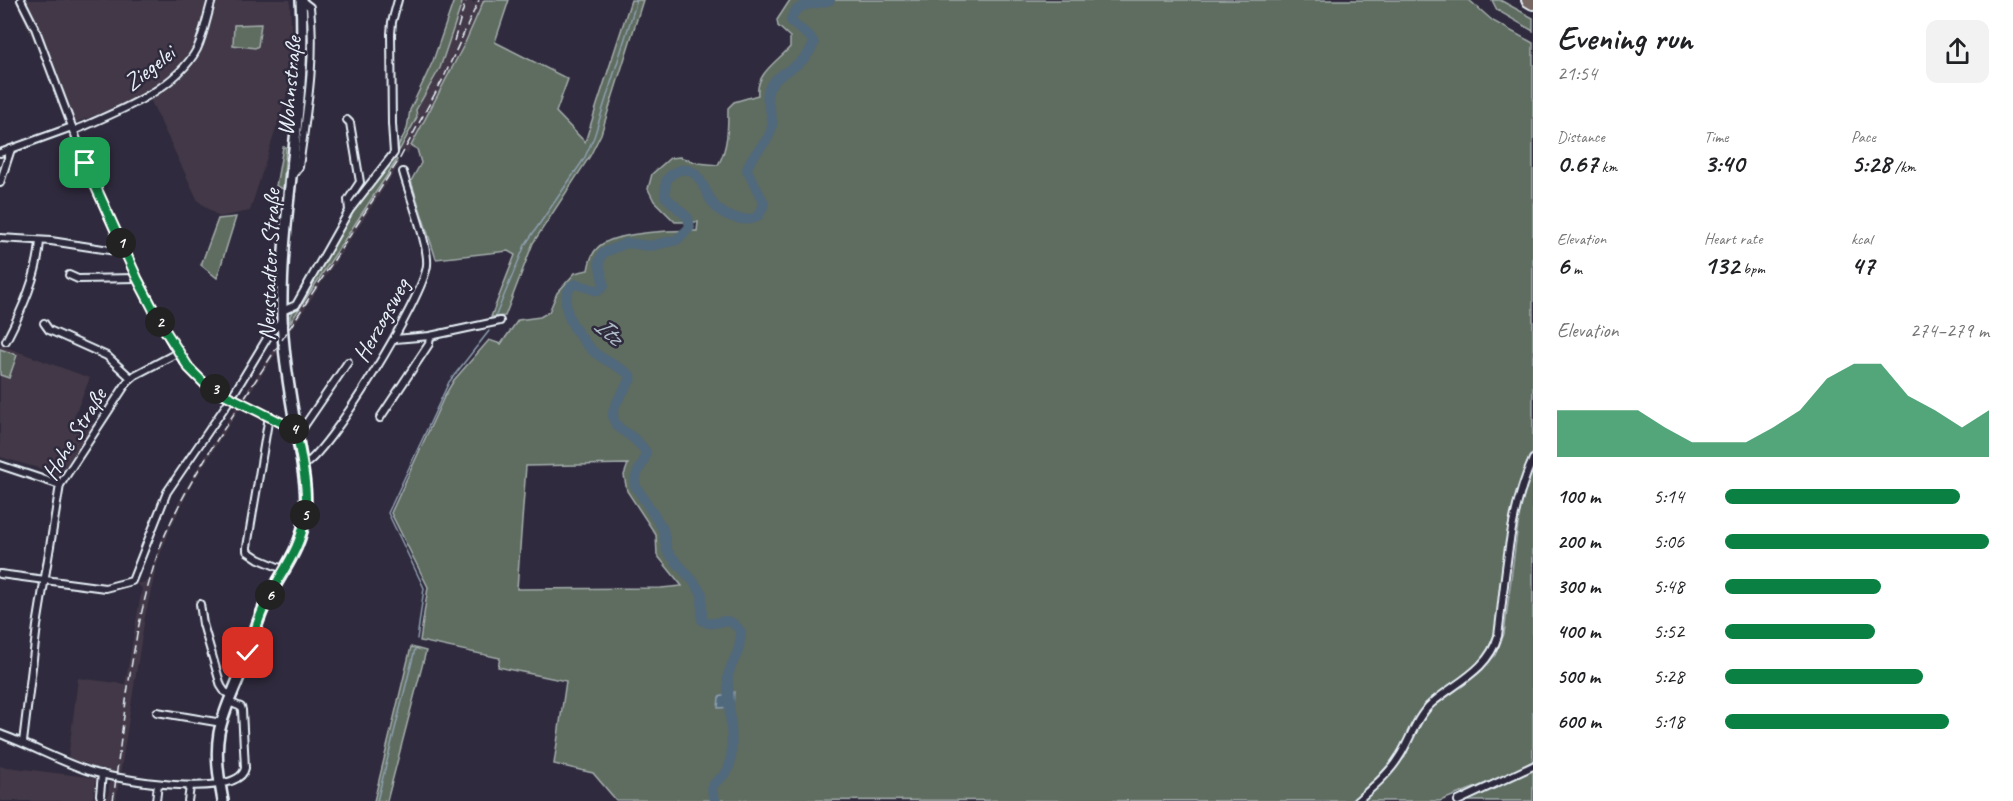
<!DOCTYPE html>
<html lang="en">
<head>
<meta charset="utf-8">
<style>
  :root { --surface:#fff; --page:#f2f2f2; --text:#202124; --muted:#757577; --accent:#0b8043 }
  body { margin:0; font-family:Caveat,sans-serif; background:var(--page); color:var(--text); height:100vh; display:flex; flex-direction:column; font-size:22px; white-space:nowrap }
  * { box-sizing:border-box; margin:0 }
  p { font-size:20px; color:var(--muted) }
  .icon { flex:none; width:33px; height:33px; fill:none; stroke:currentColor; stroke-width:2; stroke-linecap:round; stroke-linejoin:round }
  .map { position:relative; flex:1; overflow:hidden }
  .side { display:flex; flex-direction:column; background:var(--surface); width:480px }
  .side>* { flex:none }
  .pin { position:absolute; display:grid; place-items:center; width:51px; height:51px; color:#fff; margin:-26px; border-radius:12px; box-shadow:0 3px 9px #0006 }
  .km { position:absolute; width:30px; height:30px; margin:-15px; border-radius:50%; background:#222; color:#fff; font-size:16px; line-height:30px; text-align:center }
  .round { display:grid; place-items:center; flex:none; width:63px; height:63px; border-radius:12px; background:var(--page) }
  .headline { display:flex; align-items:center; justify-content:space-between; height:102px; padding:0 24px }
  h1 { font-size:33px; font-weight:800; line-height:45px }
  .stats { display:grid; grid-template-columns:repeat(3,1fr); gap:9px; height:102px; padding:6px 24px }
  .stats div { display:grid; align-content:center }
  .stats b { font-size:26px; font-weight:800 }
  .stats small { font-size:16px; font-weight:400 }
  .stats p { font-size:16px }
  .chart { height:168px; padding:12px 24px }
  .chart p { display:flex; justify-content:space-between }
  .chart svg { width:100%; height:108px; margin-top:6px; fill:var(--accent); opacity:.7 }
  ul { padding:0 24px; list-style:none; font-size:20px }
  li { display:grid; grid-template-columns:96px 72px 1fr; align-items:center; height:45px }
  li i { height:15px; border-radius:8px; background:var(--accent) }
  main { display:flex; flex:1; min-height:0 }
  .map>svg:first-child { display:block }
  .built { fill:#423846 }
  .green { fill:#5f6c61; stroke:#a4aeac; stroke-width:1.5; fill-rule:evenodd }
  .water { fill:#51697c; stroke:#8d9fae; stroke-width:1.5 }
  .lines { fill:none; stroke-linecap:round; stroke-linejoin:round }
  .stream { stroke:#8d9fae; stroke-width:1.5 }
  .river { stroke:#51697c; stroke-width:10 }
  .street-casing { stroke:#e8f1f8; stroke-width:10 }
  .secondary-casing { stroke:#e8f1f8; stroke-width:14 }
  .highway-casing { stroke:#e8f1f8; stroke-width:16 }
  .street { stroke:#2f2a3d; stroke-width:6 }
  .secondary { stroke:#2f2a3d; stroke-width:9 }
  .highway { stroke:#776864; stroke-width:12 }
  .rail { stroke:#e8f1f8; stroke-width:1.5; stroke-dasharray:9 4.5; stroke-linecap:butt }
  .route-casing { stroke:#fff; stroke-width:12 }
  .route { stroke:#0b8043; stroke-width:8 }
  .labels { text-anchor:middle; stroke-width:5; stroke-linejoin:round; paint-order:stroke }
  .street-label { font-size:24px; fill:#e8f1f8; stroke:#2f2a3d }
  .water-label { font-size:26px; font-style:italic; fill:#acbbc6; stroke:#2f2a3d }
</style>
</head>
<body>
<main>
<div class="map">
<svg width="1533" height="801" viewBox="0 0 1533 801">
  <rect width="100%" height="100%" fill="#2f2a3d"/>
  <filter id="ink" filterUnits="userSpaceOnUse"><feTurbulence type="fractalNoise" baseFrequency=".0167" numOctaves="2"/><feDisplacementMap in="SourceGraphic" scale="12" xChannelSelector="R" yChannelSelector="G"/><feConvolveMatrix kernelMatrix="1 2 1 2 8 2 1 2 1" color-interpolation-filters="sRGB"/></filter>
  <g filter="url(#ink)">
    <g class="built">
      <polygon points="15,0 290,0 293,75 250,211 219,217 198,201 148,95 72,124"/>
      <polygon points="463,0 471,0 474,3 476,0 484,0 465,43 407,155 404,150 399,151 417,117 416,111 440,68"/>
      <polygon points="397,160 399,165 291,330 290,323"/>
      <polygon points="278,343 279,349 245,400 242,398"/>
      <polygon points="0,345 90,378 74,417 95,424 58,477 51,477 52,472 0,457"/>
      <polygon points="237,405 241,406 192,484 171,527 158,560 145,617 116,801 107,801 111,772 68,759 78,678 125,684 142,588 136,584 148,581 160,543 185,489"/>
      <polygon points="0,766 96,778 93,801 0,801"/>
    </g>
    <g class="green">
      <polygon points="454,0 463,0 440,68 416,110 417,117 399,151 398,146 407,129 410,110 433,61"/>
      <polygon points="484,0 509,0 495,42 568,79 556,112 585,142 631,0 643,0 601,134 590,156 533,243 505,316 491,317 515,255 508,251 436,259 411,181 421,163 417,149 411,146 465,43"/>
      <path d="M790,0h679l24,21 40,22v409l-18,47 -17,133 -8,20 -13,15 -48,36 -17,23 -12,28 -46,47 -738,-1 -23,-27 -39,-9 12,-83 -68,-14 2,-9 -80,-17 8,-54 -37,-74 54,-118 9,-15 35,-40 12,4 17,-24 22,-3 9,-5 8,-19 18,-20 13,-3c2,-11 5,-21 16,-27 17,-10 72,-14 93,-12l1,-9h-23l-21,-21 -6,-12 4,-15 18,-16 10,-1 18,6 20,2c10,-17 10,-37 10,-57l6,-6 24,-7c-3,-21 20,-34 32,-48v-10l-12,-11 -1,-6zM628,464l-4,11 3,16 29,44 1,20 25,31 -21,2 -144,1 9,-123z"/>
      <polygon points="1492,0 1500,0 1533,18 1533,31 1497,10"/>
      <polygon points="261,24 258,46 255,48 233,45 234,25"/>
      <polygon points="283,147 286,147 283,189 276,186"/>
      <polygon points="394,156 397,160 290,323 290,315 300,304 350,213"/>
      <polygon points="236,217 217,278 201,265 218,219"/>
      <polygon points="0,349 17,355 9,378 0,375"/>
      <polygon points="1533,468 1533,761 1505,776 1440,801 1363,801 1405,757 1417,729 1433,707 1481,671 1495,655 1504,634 1521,501"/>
      <polygon points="411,647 426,651 387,801 374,801"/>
      <polygon points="1533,769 1533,801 1460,801 1507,782"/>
    </g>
    <polygon class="water" points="734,692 733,707 718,708 719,697"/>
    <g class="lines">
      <g class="stream">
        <polyline points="496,315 525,245 584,159 594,137 637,0"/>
        <polyline points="417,639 424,588 388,513 449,382 489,331"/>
        <polyline points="377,801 415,649"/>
      </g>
      <path class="river" d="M716,801c-12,-22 8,-18 13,-34 7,-21 -2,-65 -1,-90 1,-9 7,-18 10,-26 2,-6 2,-13 3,-19 -16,-23 -24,-1 -39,-12v-26l-8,-12 -27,-31 -4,-22 -28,-44c-1,-13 10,-20 11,-33 -6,-9 -12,-14 -21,-20 -25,-15 -5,-34 6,-53l-1,-4c-11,-9 -25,-14 -36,-23 -16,-16 -38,-44 -23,-66l6,-2 21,7 6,-5 -5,-24 4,-9 24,-10 23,3 27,-6 13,-13 -2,-9 -23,-22 1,-15c3,-5 7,-9 14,-11 21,-5 25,27 36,37 8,9 22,13 34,12 8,0 12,-8 14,-16l-17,-33c3,-17 23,-26 25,-44 2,-15 -10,-27 -1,-41 12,-17 32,-16 43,-42 -5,-11 -16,-13 -23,-22 3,-20 25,-15 39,-21"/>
      <defs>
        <g id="street">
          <polyline points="21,0 35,28 89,172 137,278 177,353 189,368 206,385 296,430"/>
          <polyline points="347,120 350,123 360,182 348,200 349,211"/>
          <path d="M73,131c41,-18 102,-40 124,-82 7,-15 10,-33 15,-49"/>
          <polyline points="0,153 72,127"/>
          <path d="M292,176l7,-9c7,-53 17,-107 11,-160l-9,-7"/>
          <polyline points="0,183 11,149"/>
          <polyline points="0,238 51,241 116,251 123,249"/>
          <polyline points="69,275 78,279 137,278"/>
          <polyline points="282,311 296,305 349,211 394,153 392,124 391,34 392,22 398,0"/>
          <polyline points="44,323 49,330 107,356 131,378"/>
          <polyline points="395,339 430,336 500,321"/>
          <path d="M6,341c16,-31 32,-66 34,-100"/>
          <polyline points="269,416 247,547 247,551 259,559 285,570"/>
          <polyline points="380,418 429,344 430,336"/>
          <polyline points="298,435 348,362"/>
          <polyline points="0,465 60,485"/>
          <path d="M302,466c25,-9 123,-171 125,-201 2,-19 -18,-71 -24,-93"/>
          <polyline points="0,574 105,588 132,581 167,492 231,398 269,335 282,320"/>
          <polyline points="200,604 203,624 221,686 225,692 231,694"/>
          <polyline points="157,712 222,723"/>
          <path d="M0,734c30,11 59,27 89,37 25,8 150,30 156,-3l-3,-58 -1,-3 -12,-5"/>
          <polyline points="23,742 37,626 60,485 128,381 135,375 177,353"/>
          <polyline points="102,801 100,795 102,774"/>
          <polyline points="156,801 158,784"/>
          <polyline points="188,801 190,787"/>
          <path d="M1357,801c16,-14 33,-28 44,-47 10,-17 16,-38 31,-51 26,-22 56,-33 66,-67 8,-60 10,-122 35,-177"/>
          <polyline points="1458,801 1533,766"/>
        </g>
        <path id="secondary" d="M223,801c-4,-22 -8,-45 -4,-68 5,-25 18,-48 26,-72 7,-20 12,-41 22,-60 14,-29 35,-52 38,-86 3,-27 -4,-55 -8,-81 -7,-38 -14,-79 -15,-117 -2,-106 25,-211 19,-317"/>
        <polyline id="highway" points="1528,0 1533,3"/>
      </defs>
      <use href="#street" class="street-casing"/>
      <use href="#secondary" class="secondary-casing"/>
      <use href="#highway" class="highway-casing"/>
      <use href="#street" class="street"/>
      <use href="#secondary" class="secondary"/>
      <use href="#highway" class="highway"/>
      <g class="rail">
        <polyline points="454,41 466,0"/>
        <path d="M113,801c11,-82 19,-172 46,-251 13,-35 32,-68 52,-101l188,-289 45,-83 35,-77"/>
      </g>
    </g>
  </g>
  <g class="lines" filter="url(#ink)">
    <defs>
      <path id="route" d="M85,163l52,115 24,46 28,44 17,17 90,45c5,28 13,59 9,87 -5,35 -24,54 -38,84 -9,16 -13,35 -19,52"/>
    </defs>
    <use href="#route" class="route-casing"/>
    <use href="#route" class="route"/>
  </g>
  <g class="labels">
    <g class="street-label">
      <text transform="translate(149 68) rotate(-38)" y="8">Ziegelei</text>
      <text transform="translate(289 86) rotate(-85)" y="8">Wohnstraße</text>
      <text transform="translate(269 265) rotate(-88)" y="8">Neustadter Straße</text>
      <text transform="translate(381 320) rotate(-61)" y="8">Herzogsweg</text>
      <text transform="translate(74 434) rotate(-59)" y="8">Hohe Straße</text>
    </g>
    <g class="water-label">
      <text transform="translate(609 330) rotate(42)" y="9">Itz</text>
    </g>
  </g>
</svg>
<div class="pin" style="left:85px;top:163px;background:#1e9e55"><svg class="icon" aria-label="arrive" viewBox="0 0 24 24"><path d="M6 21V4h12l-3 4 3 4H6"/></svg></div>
<div class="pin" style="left:248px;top:653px;background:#d93025"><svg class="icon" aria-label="check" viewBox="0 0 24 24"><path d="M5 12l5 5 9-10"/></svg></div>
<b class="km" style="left:121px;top:243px">1</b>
<b class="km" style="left:160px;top:322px">2</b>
<b class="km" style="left:215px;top:389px">3</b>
<b class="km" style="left:294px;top:429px">4</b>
<b class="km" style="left:305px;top:515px">5</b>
<b class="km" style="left:270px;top:595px">6</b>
</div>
<section class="side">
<div class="headline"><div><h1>Evening run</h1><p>21:54</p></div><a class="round"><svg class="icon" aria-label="share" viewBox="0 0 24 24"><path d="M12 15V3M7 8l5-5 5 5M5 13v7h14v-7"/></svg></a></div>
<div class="stats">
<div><p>Distance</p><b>0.67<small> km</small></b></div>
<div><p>Time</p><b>3:40</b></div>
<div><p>Pace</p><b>5:28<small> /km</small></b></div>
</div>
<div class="stats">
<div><p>Elevation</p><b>6<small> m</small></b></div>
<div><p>Heart rate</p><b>132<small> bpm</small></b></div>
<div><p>kcal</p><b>47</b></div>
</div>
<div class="chart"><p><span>Elevation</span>274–279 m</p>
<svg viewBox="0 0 160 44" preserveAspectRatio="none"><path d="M0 44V25L10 25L20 25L30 25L40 32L50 38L60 38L70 38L80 32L90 25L100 12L110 6L120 6L130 19L140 25L150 32L160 25V44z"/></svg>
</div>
<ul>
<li><b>100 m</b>5:14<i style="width:89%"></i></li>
<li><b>200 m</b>5:06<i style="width:100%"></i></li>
<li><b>300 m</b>5:48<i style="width:59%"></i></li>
<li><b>400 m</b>5:52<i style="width:57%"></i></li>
<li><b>500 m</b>5:28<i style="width:75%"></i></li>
<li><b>600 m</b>5:18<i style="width:85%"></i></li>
</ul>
</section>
</main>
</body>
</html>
